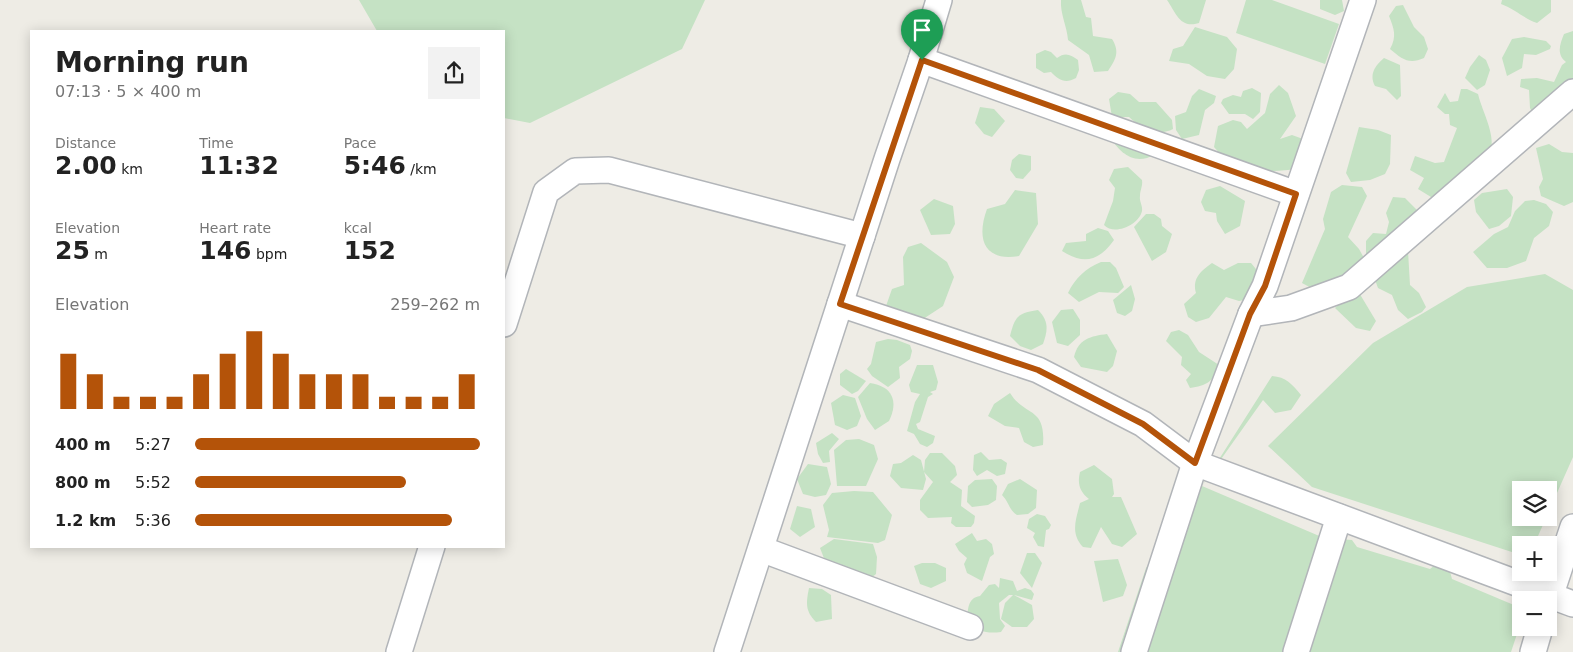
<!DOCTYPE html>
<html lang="en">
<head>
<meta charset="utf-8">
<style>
  :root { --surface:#fff; --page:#f2f2f2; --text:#222; --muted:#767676; --accent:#b45309 }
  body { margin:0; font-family:"DejaVu Sans",sans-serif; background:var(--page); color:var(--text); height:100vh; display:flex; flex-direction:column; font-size:19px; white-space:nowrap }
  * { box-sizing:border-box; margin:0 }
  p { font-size:16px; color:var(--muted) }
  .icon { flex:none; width:28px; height:28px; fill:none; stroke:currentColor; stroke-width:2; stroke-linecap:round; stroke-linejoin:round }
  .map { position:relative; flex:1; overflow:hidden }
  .details { position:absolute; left:30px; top:30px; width:475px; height:518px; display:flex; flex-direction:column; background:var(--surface); border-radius:0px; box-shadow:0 2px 12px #0003 }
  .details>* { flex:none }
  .controls { position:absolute; left:1512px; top:481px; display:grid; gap:10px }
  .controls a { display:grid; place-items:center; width:45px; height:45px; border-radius:0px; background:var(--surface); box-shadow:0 2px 12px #0003; font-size:25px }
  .pin { position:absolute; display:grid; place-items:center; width:42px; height:42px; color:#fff; margin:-51px -21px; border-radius:50% 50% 50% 0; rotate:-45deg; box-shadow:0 0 5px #0007 }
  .pin .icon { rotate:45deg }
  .round { display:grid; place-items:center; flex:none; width:52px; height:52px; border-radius:0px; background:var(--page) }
  .headline { display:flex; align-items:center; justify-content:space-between; height:85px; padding:0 25px }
  h1 { font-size:28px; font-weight:700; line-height:38px }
  .figures { display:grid; grid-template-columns:repeat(3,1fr); gap:8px; height:85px; padding:5px 25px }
  .figures div { display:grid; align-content:center }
  .figures b { font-size:25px; font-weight:700 }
  .figures small { font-size:14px; font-weight:400 }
  .figures p { font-size:14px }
  .chart { height:140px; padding:10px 25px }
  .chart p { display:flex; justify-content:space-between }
  .chart svg { width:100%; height:90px; margin-top:5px; stroke:var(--accent); stroke-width:6 }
  ul { padding:0 25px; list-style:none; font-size:16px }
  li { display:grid; grid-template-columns:80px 60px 1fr; align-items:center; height:38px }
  li i { height:12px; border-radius:6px; background:var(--accent) }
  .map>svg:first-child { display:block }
  .green { fill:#c5e2c4 }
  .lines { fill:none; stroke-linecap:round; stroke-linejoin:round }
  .minor-casing { stroke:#b2b5b9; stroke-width:28 }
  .minor { stroke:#fff; stroke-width:25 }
  .route-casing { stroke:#fff; stroke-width:10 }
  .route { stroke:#b45309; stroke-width:6 }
</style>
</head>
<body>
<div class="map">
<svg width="1573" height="652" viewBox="0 0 1573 652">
  <rect width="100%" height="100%" fill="#eeece5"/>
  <g class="green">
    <polygon points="359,0 705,0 682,49 530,123 504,118 504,31 377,31"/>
    <path d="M1061,0h20l5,17 5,1 2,18 19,3c8,13 4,20 -4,32l-14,1 -5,-17 -21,-15c-1,-14 -8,-26 -7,-40z"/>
    <path d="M1167,0h39l-7,23c-19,6 -23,-10 -32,-23z"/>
    <polygon points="1246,0 1272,0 1339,24 1325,64 1236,33"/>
    <polygon points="1320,0 1342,0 1344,11 1335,15 1320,9"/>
    <path d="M1502,0h49v12l-14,11c-14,-5 -22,-14 -36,-19z"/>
    <path d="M1403,5l11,22 10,10 4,12 -4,9c-15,7 -22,1 -34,-9 7,-13 4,-20 -1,-33l7,-10z"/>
    <polygon points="1195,27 1227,37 1237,49 1234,69 1225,79 1207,76 1189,64 1169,61 1173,49 1183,46"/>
    <path d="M1573,31v56l-40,27 -3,-6 -1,-18 -9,-3 1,-8 16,-1 17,4 8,-17 4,-3c-10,-8 -6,-18 -2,-28z"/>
    <polygon points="1524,37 1546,41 1551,46 1550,49 1536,55 1524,54 1522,68 1507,76 1502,58 1512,39"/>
    <path d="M1045,50l6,2 6,6c8,-6 13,-4 21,2l1,10 -3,8c-11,6 -17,2 -25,-6l-7,1 -8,-5v-14z"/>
    <polygon points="1479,55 1486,60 1490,70 1485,85 1477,90 1465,78 1470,67"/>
    <path d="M1384,58l16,7 1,31 -4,4 -11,-11 -11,-3c-6,-12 0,-20 9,-28z"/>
    <path d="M1279,85l9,8 8,23 -16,23 12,-4 11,4 -7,30c-15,2 -35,4 -49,-3 -13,-7 -8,-9 -25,-10l-8,-9 4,-21 15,-6 8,2 6,7 18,-16 5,-19z"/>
    <polygon points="1252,88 1261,93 1260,112 1253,119 1245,114 1229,114 1221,103 1223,99 1233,95 1241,97 1243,91"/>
    <polygon points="1199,89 1216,96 1214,103 1205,110 1199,135 1182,139 1176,130 1175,116 1186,112 1192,96"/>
    <path d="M1461,89h6l11,5c5,20 17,38 13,58l-50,45h-10l-13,-8 6,-11 -14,-8 5,-14 20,7 9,-1 13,-34 -7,-3 -1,-11h-4l-8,-7 8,-14 5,9 8,-1z"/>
    <path d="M1118,92l12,2 9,8h17l16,18 1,9c-15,8 -32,-1 -44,-12h-17l-3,-18z"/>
    <polygon points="980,107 994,109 1005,121 992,137 984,134 975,123"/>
    <polygon points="1359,127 1378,130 1391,135 1390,164 1385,174 1370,180 1351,182 1346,173"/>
    <path d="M1109,136l46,18c-20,13 -35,-1 -46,-18z"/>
    <polygon points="1549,144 1562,152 1573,153 1573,202 1564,206 1541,196 1539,187 1543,179 1536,148"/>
    <polygon points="1019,154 1031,156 1031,170 1023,179 1016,178 1010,170 1012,160"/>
    <path d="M1128,167l14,13c1,6 -2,10 -2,16 -1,5 3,10 2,15 -3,14 -28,25 -38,14l9,-24 2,-13 -6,-8 5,-11z"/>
    <polygon points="1342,185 1362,187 1367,196 1348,237 1359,249 1364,258 1360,273 1315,290 1302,283 1325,229 1323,219 1331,192"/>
    <polygon points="1220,186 1245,201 1240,226 1225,234 1217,221 1216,213 1205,211 1201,202 1206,190"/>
    <polygon points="1507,189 1513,197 1511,216 1499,226 1489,229 1476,212 1474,200 1482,193"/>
    <path d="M1015,190l21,3 2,31 -19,32c-35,6 -43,-17 -32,-47l18,-5z"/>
    <polygon points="1393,197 1405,198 1420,213 1408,251 1410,285 1419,293 1426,307 1422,312 1408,319 1398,310 1392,295 1378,288 1374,277 1374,259 1366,255 1366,241 1373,233 1386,234 1389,222 1386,213"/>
    <polygon points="934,199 953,206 955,224 950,234 931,235 920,210"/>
    <polygon points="1534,200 1546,204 1553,212 1549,226 1534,238 1526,261 1507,268 1487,268 1473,252 1494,234 1508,227 1515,211 1525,201"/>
    <polygon points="1146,214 1154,214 1161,219 1162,226 1172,234 1166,252 1152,261 1134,227"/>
    <path d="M1098,228l10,3 6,9c-15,21 -30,25 -52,11l4,-8 20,-2v-7z"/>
    <polygon points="921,243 947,262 954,277 943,306 917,323 886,306 892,289 904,285 903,257 908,247"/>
    <path d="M1101,262h9l6,6 8,19 -6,6 -19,-1 -20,10 -11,-9c7,-15 18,-25 33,-31z"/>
    <path d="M1212,263l12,7 14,-7h13l9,11 -11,25 -10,2 -13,-4 -17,21 -13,4 -8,-5 -4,-13 12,-11c-4,-15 5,-22 16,-30z"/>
    <polygon points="1545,274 1573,290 1573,457 1549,511 1549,490 1521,490 1521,518 1546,518 1534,545 1521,545 1521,555 1312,487 1268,446 1373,343 1467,287"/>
    <polygon points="1131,285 1135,299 1132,311 1125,316 1117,313 1113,300"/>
    <polygon points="1358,291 1376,321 1370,331 1356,328 1335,308 1345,298"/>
    <polygon points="1073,309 1080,320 1080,335 1068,346 1057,343 1052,322 1061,310"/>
    <path d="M1038,310c11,11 10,20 5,34l-12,6 -11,-4 -10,-10c5,-20 8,-23 28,-26z"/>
    <path d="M1179,330l9,5 11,17 20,13c-4,16 -13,21 -29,23l-4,-8 5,-6 -10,-9 1,-8 -16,-16 5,-9z"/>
    <path d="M1107,334l10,17 -4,15 -6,6 -26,-5 -7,-10c4,-18 17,-21 33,-23z"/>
    <polygon points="888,339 897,340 910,345 912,351 910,359 899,367 900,378 888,387 872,376 867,369 871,364 876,342"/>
    <polygon points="917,365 933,365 938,382 936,390 930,392 933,394 928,397 920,422 916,424 918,429 935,436 933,443 927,447 920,444 914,434 907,431 915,402 920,394 911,392 909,385"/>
    <polygon points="846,369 866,381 858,391 852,394 840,385 840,374"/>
    <path d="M1272,376c14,1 20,8 29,19l-10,15 -16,3 -12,-13 -61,86 122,52 28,2 5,7 73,22 5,-4 14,3 3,11 69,29v14l-10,30h-393l28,-84 56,-82z"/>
    <path d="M870,383c22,3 29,18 19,38l-14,9 -8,-11 -9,-22z"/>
    <path d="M1010,393c15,24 36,13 33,52l-10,2 -9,-5 -5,-14 -14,-2 -17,-10 6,-12z"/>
    <polygon points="843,395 855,398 861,416 857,426 847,430 835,425 831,403"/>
    <polygon points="832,433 839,439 829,451 830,462 823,463 818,454 816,443"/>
    <polygon points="859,439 874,445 878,459 866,486 837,486 834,450 846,440"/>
    <polygon points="981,452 989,460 1001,459 1007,463 1005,474 997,476 987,470 977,476 973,470 974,455"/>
    <polygon points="930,453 942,453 955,466 957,475 950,482 962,490 961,506 975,516 974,523 971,527 956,527 951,523 952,517 928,518 920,510 920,500 933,482 924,472 925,460"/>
    <polygon points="913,455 921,460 926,479 923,490 901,488 890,476 893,464 901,463"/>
    <polygon points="808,464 827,467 831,484 826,495 815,497 803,494 797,479"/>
    <path d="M1094,465l18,14 2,15 -2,3h9l16,37 -15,13 -10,-3 -11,-17 -10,21 -8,-1c-13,-14 -7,-27 -3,-44l9,-4c-9,-7 -12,-15 -9,-27z"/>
    <polygon points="992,479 997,486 996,500 988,505 972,507 967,502 968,486 975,480"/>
    <path d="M1020,479l17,11 -1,18 -8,6 -11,1c-8,-5 -8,-13 -15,-20l6,-11z"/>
    <polygon points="854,491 873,492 892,515 885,540 878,543 827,537 829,530 823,505 832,493"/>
    <polygon points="797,506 811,509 815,527 800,537 790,529"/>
    <polygon points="1037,514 1045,516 1051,525 1049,529 1046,530 1044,547 1038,546 1033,537 1035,533 1027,528 1029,519"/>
    <polygon points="972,533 977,541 986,539 992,544 994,554 990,557 982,581 967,573 964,564 967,558 959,551 955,544"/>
    <polygon points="834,539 873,544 877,557 876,574 866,582 829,571 820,548"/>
    <polygon points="1027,553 1035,553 1042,563 1032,588 1020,573"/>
    <polygon points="1118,559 1127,585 1123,596 1103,602 1094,561"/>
    <polygon points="922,563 935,563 946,568 946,581 931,588 920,584 914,566"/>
    <path d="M1000,578l13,3 4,10 8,-3 6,2 3,4 -2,6 -18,-5 18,10 2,14 -7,8h-15l-11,-8 4,-16 8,-8h-4l-10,8 1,16 5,7 -4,6c-15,2 -22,-1 -34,-10 1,-12 0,-24 13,-26l9,-11 6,-1 4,4z"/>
    <path d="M809,588l13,1 9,6 1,24 -16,3c-11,-11 -10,-19 -7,-34z"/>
  </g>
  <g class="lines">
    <defs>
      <g id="minor">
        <polyline points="921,60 1296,194"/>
        <polyline points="840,304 1038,370 1143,424 1195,463 1573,604"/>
        <polyline points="1251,314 1291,308 1349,287 1573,92"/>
        <polyline points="504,324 546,192 575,171 609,170 862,236"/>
        <polyline points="761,549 970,627"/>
        <polyline points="1549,600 1573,527"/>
        <polyline points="399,652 432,546"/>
        <polyline points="727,652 887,159 921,60 939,0"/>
        <polyline points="1134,652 1195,463 1251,314 1265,286 1363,0"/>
        <polyline points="1296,652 1339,517"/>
        <polyline points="1533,652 1540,628"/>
      </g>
    </defs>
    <use href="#minor" class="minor-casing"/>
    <use href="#minor" class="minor"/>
  </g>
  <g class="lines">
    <defs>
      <polygon id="route" points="922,60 1296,194 1265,286 1250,314 1195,463 1143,424 1038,370 840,304"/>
    </defs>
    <use href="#route" class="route-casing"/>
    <use href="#route" class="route"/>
  </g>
</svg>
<div class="controls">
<a><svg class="icon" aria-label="layers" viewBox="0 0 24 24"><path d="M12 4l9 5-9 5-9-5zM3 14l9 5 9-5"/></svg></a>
<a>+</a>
<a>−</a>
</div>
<div class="pin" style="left:922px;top:60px;background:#1e9e55"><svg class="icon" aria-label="arrive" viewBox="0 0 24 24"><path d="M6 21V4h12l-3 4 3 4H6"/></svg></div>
<section class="details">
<div class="headline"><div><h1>Morning run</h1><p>07:13 · 5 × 400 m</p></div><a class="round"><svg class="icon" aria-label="share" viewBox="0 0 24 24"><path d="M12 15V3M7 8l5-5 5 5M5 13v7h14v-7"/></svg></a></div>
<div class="figures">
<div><p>Distance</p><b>2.00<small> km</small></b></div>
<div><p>Time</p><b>11:32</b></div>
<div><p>Pace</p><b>5:46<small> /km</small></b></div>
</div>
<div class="figures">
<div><p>Elevation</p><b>25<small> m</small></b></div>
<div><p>Heart rate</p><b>146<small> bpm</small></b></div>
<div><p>kcal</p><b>152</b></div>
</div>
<div class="chart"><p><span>Elevation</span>259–262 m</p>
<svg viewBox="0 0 160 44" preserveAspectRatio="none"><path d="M5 44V17M15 44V27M25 44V38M35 44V38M45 44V38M55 44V27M65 44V17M75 44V6M85 44V17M95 44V27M105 44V27M115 44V27M125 44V38M135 44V38M145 44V38M155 44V27"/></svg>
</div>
<ul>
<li><b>400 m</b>5:27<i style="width:100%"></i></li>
<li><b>800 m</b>5:52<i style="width:74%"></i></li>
<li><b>1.2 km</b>5:36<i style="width:90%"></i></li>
</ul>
</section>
</div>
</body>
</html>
